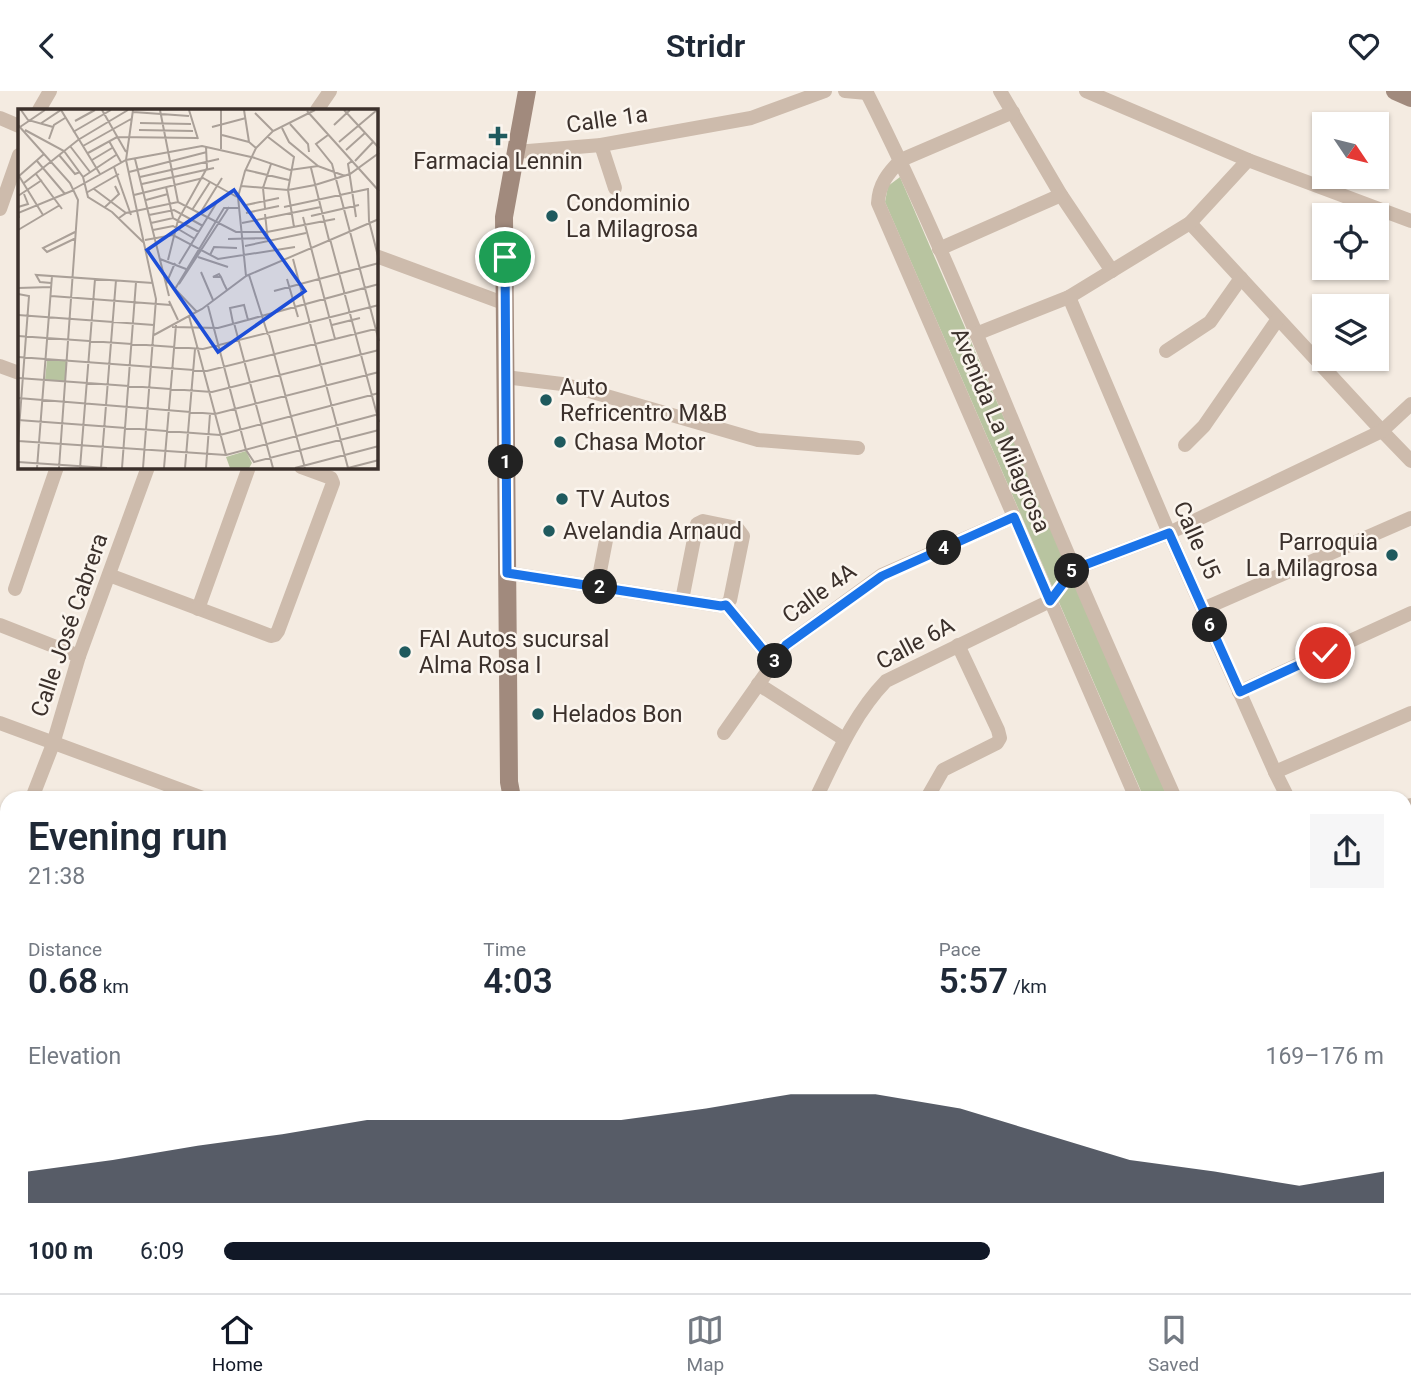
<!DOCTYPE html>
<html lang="en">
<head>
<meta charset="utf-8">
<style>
  :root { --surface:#fff; --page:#f6f6f7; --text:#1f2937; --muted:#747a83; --line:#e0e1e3; --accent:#111827 }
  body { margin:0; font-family:Roboto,sans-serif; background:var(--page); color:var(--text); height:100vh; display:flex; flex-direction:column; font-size:26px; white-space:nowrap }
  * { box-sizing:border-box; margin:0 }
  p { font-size:23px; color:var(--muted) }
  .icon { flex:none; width:38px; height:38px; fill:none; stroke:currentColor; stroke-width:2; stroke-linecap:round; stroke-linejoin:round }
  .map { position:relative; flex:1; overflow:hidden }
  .sheet { position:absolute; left:0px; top:700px; width:1412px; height:502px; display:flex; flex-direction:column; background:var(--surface); border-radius:21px 21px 0 0; box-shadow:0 2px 5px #0004 }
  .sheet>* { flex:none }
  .needle { width:46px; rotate:125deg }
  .controls { position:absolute; left:1312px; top:21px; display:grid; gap:14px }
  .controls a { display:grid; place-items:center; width:77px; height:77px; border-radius:0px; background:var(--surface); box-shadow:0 2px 5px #0004; font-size:35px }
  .pin { position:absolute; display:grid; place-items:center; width:60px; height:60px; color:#fff; margin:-30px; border:4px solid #fff; border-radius:50%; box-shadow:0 2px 7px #0007 }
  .km { position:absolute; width:35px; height:35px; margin:-18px; border-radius:50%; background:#222; color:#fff; font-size:19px; line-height:35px; text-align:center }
  .round { display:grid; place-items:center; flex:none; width:74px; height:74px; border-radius:0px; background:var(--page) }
  .overview { display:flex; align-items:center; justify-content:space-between; height:119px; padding:0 28px }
  h1 { font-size:38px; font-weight:600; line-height:52px }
  .metrics { display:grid; grid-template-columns:repeat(3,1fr); gap:10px; height:119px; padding:7px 28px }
  .metrics div { display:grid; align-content:center }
  .metrics b { font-size:35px; font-weight:600 }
  .metrics small { font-size:19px; font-weight:400 }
  .metrics p { font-size:19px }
  .chart { height:196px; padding:14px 28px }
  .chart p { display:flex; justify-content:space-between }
  .chart svg { width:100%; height:126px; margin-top:7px; fill:var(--accent); opacity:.7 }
  ul { padding:0 28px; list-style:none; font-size:23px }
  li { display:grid; grid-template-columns:112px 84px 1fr; align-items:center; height:52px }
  li i { height:18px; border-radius:9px; background:var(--accent) }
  header { display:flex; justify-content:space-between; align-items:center; height:91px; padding:0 28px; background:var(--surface); font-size:32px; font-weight:600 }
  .menu { display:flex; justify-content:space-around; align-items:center; height:98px; border-top:2px solid var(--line); background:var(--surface); font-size:19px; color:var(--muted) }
  .menu a { display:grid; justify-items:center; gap:4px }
  .menu .on { color:var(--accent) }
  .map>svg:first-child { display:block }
  .green { fill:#b8c4a0 }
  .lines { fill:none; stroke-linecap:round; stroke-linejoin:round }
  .street { stroke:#cdbbac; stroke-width:14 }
  .secondary { stroke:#a18a7d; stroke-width:18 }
  .route-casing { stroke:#fff; stroke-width:14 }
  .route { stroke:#1a73e8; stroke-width:9 }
  .poi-dot { fill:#1f5a5e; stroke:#fbf5ee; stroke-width:2.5 }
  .labels { text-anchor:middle; stroke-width:5; stroke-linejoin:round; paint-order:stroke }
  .street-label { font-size:23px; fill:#3b302b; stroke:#fbf5ee }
  .poi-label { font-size:23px; fill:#3b302b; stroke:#fbf5ee; text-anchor:start }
  .inset-road { fill:none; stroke:#aaa098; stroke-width:2 }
  .view { fill:#1d4ed8; fill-opacity:0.15; stroke:#1d4ed8; stroke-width:3.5 }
  .inset-edge { fill:none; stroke:#3b302b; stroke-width:3.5 }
</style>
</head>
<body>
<header><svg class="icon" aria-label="back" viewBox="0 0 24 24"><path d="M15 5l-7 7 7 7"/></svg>Stridr<svg class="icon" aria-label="heart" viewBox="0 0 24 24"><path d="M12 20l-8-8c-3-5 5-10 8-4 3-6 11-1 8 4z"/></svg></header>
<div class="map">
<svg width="1411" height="1202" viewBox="0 0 1411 1202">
  <rect width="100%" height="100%" fill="#f4ebe1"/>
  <polygon class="green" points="900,86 1168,707 1144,707 885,111 888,95"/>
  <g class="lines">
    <g class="street">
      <polyline points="845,0 867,2"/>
      <polyline points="1000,0 1061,104 1112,180"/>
      <polyline points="1086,0 1248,69 1411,130"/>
      <path d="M867,2c70,139 127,284 187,428 39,93 80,185 121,277"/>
      <polyline points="39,19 50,0"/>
      <polyline points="317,19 330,0"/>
      <path d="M1013,21l-112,48c-13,13 -22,24 -23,43l258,595"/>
      <polyline points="0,27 19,35"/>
      <polyline points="601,54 615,97"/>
      <polyline points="516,61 601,54 751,27 825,0"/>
      <polyline points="0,118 19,64"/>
      <polyline points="1190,132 1382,340 1411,370"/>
      <polyline points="939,158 1061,104"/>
      <polyline points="376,165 506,213"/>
      <polyline points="1069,206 1169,442 1275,681 1288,707"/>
      <polyline points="976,243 1069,206 1190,132 1248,69"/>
      <polyline points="1166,260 1210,231 1241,187"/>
      <polyline points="0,275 19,282"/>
      <polyline points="505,286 562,293 596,302 758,349 858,357"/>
      <polyline points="1185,354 1204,335 1278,228"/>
      <polyline points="507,482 721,515 726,514 730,509 743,445 737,437 703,430 697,433 682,509"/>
      <polyline points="109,484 271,545 275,544 278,540 333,392 331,387 301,376"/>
      <polyline points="597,496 607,444"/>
      <polyline points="15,498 57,376"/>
      <polyline points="726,514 774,572"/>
      <polyline points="198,518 249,376"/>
      <polyline points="1203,518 1411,427"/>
      <polyline points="0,534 79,565"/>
      <polyline points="758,593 844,648"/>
      <polyline points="1239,601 1411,522"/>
      <polyline points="0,632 203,707"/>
      <polyline points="724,642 786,554 882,484 1014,426"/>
      <polyline points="1275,681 1411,622"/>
      <polyline points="32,707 53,653 79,565 148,376"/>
      <path d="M816,707c20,-41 38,-84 70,-117l164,-80 24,-32 95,-36 213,-102 29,-27"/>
      <polyline points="927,707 943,679 997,652 1000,647 998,639 958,554"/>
      <polyline points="1405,717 1411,714"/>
      <polyline points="1405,733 1411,746"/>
      <polyline points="0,788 7,770"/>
      <polyline points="0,925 7,928"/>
      <polyline points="1405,960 1406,962"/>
      <polyline points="0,1044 7,1046"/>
      <polyline points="1405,1144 1411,1141"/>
      <polyline points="0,1163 7,1166"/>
      <polyline points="85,1195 103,1202"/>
      <polyline points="716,1195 731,1202"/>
      <polyline points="199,1202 201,1195"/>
      <polyline points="293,1202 295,1195"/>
      <polyline points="564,1202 567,1195"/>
      <polyline points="693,1202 696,1195"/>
      <polyline points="828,1202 832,1195"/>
      <polyline points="991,1202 994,1195"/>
      <polyline points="1100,1202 1102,1195"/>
    </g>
    <g class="secondary">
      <polyline points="1395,0 1411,7"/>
      <polyline points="512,707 509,691 504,126 527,0"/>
      <polyline points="1307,1195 1318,1202"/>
      <polyline points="396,1202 397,1195"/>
    </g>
  </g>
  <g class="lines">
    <defs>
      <polyline id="route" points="505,166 507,482 721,515 726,514 774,572 786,554 882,485 1014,426 1050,510 1074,478 1169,442 1240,601 1325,562"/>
    </defs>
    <use href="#route" class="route-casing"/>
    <use href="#route" class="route"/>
  </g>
  <g class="poi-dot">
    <path d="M494.5 34.5h7v7h7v7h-7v7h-7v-7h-7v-7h7z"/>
    <circle cx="552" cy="125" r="7"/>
    <circle cx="546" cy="309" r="7"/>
    <circle cx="560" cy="351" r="7"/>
    <circle cx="562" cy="408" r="7"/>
    <circle cx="549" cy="440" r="7"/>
    <circle cx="1392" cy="464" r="7"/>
    <circle cx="405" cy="561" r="7"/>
    <circle cx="538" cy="623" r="7"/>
  </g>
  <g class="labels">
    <g class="street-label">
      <text transform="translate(607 28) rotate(-8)" y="8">Calle 1a</text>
      <text transform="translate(1001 339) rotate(67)" y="8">Avenida La Milagrosa</text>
      <text transform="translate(1197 449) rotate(66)" y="8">Calle J5</text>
      <text transform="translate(819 502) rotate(-36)" y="8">Calle 4A</text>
      <text transform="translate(69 534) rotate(-71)" y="8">Calle José Cabrera</text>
      <text transform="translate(915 552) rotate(-28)" y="8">Calle 6A</text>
    </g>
    <g class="poi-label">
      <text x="498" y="78" text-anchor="middle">Farmacia Lennin</text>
      <text x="566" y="120">Condominio<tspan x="566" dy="26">La Milagrosa</tspan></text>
      <text x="560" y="304">Auto<tspan x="560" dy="26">Refricentro M&amp;B</tspan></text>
      <text x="574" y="359">Chasa Motor</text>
      <text x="576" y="416">TV Autos</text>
      <text x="563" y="448">Avelandia Arnaud</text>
      <text x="1378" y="459" text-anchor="end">Parroquia<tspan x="1378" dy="26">La Milagrosa</tspan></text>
      <text x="419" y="556">FAI Autos sucursal<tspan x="419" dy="26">Alma Rosa I</tspan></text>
      <text x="552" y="631">Helados Bon</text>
    </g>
  </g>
  <g transform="translate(18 18)">
    <rect width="360" height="360" fill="#f4ebe1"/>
    <path d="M29,251l20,1 -2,20 -20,-1zM228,342l6,12 -3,5h-19l-4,-11z" fill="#b8c4a0"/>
    <path class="inset-road" d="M3,1l7,10 25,7M84,1l24,42M115,1l-7,50 30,139 -13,169M142,1l18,92M171,1l9,29M203,1v39M226,1l5,32 7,6M326,1l35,38M289,2l72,80M115,3l56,4M237,4l18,18M57,12l20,-11M122,14l51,1M22,15l21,-14 39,64M272,15l18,20 1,8M0,16l52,58 8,17 -19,268M316,16l16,-15M2,18l25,-17M194,18l34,-9M264,19l7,14 29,24M7,21l39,21 19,26 5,20 24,15 31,30M121,21l54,1M55,23l38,-22M204,26l27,7M310,26l-12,9 16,20 47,177M250,28l26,20 -6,33 6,37M31,30l5,-14 11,-7M91,32l12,21M321,33l38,-32M52,37l20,26M65,37l48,-27M328,41l19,-17M70,44l29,-16 80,1M41,46l16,19 5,-2M234,48l38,13 28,-4 27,10M117,50l34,137M74,51l20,-12M19,52l28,33M334,52l-4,3 8,53M337,52l18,-19M96,58l17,48M293,59l18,72M228,61l43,10M111,63l78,-20M18,65l26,35M1,67l24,39M1,67l25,-22M65,68l33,-22M122,68l79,-18M6,74l54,-43 50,-30M124,75l72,-16M223,77l47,4 27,-5 35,-11 29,-21M148,78l7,31M350,79l1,33 10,39M56,80l52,-29 76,-14 49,11M76,80l32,24M68,84l33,-19M116,86l69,-17 34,19M0,87l24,-16M128,91l22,-6M228,96l33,-7M0,98l10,-3 -4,-10M87,98l14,-13 -4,-8M266,98l84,-18M247,99l-2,-20 8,-24M174,101l18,-28M228,104l33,-7M247,105l3,27M131,106l25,-5 29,16M181,106l23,-37M293,107l48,-11M285,108l32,122M1,109l-1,-5 56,-23M101,109l7,-5 52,-11 58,30h31l68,-13M133,114l22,-5 26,14M224,114l79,-16M0,121l42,-25M135,121l20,-4 22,13M57,123l-32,16 4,4 29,-14M210,130l40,-1M312,130l49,183M127,131l28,-5 45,24 77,-12M227,137l61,-13M192,146l4,-8 23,1M180,148l30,10M142,150l26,10M275,150l55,209M150,151l10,-40 29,-52 -1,-21M161,155l38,-62M183,163l12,28M231,166l19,60M228,167l133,-57M203,168h-8l6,-3 2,3 3,7 3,6M269,170l11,38M33,174l-11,-1 -4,-7 117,8M148,175l9,-21M161,175l50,-77M0,179l33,-1M157,180l49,-81h15M157,180l22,23M256,182l105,-28M0,185l11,2 -11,146M33,187l120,9M151,192l9,19M190,197l38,144 8,12 125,-32M0,206l136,10M171,207l37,139M215,214l-3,-15 14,-3 4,15M216,214l39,145M314,216l28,-7M154,218l46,1 161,-44M136,226l48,-26 44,-33 -8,-79 7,-26 11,-23 17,-17 42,-21M251,226l36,133M0,227l185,13 176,-44M0,248l189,14 172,-43M0,269l194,14 167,-42M0,289l197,16 164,-42M0,311l202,15 159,-42M0,332l208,14 153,-41M0,353l89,6M19,359l15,-192M62,359l15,-189M83,359l15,-188M104,359l14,-186M146,359l12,-143M167,359l10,-119M188,359l4,-54M277,359l84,-22M330,359l31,-8"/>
    <path class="view" d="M216,81l71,101 -87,61 -71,-102z"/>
    <rect width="360" height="360" class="inset-edge"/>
  </g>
</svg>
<div class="controls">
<a><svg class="needle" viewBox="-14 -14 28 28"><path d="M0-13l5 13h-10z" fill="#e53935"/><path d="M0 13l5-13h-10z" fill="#747a83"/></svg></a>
<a><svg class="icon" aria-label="locate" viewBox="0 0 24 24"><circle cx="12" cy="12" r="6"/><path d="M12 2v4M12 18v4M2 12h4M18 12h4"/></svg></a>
<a><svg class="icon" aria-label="layers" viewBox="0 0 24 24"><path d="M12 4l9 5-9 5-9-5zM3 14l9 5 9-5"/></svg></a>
</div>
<div class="pin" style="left:505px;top:166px;background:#1e9e55"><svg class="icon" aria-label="arrive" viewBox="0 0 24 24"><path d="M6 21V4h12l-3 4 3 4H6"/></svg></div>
<div class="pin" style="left:1325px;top:562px;background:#d93025"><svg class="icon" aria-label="check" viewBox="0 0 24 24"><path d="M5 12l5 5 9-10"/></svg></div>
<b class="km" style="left:506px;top:371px">1</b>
<b class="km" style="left:600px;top:496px">2</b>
<b class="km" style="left:775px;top:570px">3</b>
<b class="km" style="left:944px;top:457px">4</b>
<b class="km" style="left:1072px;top:480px">5</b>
<b class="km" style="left:1210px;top:534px">6</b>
<section class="sheet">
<div class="overview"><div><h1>Evening run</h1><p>21:38</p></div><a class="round"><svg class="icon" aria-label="share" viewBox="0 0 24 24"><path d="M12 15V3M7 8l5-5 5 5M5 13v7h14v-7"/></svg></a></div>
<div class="metrics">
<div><p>Distance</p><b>0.68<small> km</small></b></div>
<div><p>Time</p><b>4:03</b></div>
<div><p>Pace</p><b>5:57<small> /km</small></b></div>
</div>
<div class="chart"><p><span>Elevation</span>169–176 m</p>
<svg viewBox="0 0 160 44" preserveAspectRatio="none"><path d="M0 44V33L10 29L20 24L30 20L40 15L50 15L60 15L70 15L80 11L90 6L100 6L110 11L120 20L130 29L140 33L150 38L160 33V44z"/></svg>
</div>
<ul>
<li><b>100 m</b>6:09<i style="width:66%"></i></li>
</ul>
</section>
</div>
<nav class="menu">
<a class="on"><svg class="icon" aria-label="home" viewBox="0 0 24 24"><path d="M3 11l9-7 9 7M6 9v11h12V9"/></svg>Home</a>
<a><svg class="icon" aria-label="map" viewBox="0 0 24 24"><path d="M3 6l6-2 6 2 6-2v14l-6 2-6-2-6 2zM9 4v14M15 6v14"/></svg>Map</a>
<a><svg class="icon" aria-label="saved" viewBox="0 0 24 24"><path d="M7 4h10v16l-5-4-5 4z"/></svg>Saved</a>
</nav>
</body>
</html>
